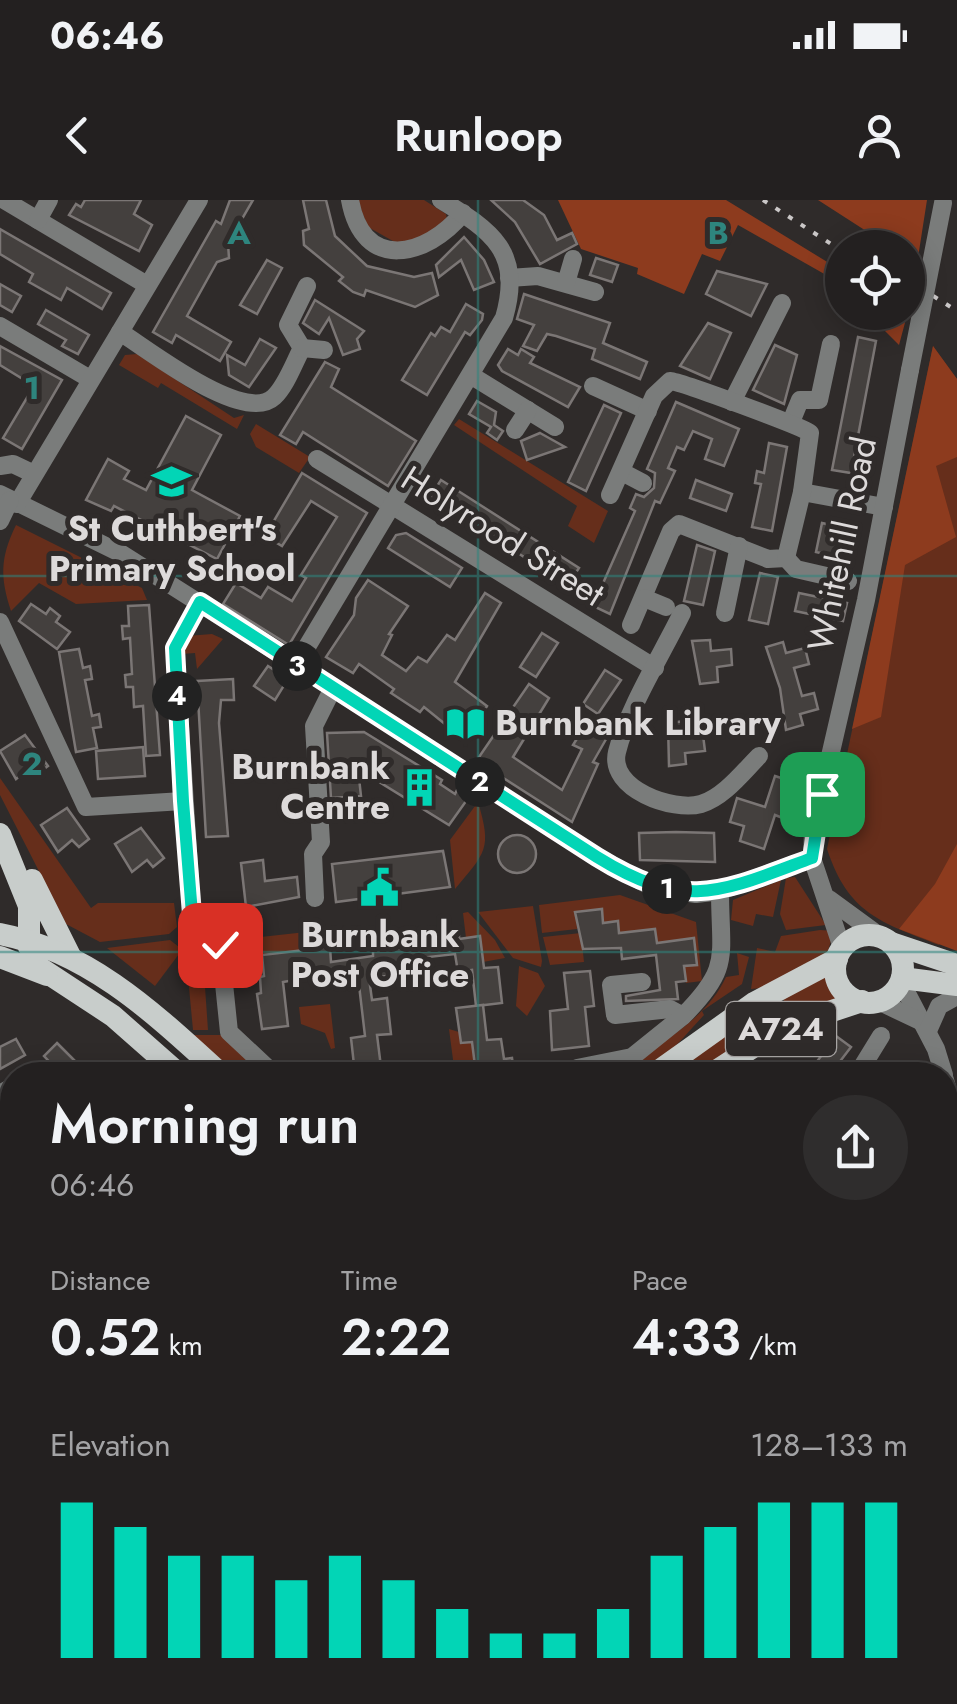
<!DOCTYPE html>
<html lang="en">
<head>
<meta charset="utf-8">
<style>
  :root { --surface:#232020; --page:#2f2d2d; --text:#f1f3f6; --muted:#a3a3a5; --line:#403e3e; --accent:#02d5b6 }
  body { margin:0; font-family:Jost,sans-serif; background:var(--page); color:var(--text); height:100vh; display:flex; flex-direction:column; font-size:38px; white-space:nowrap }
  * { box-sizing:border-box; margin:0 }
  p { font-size:32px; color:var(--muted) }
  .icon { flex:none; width:55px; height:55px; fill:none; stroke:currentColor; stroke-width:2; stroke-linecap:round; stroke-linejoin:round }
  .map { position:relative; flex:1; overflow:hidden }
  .panel { position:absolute; left:0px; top:862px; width:958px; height:642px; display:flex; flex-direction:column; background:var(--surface); border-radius:40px 40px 0 0; box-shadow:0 5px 25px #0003,0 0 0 2px var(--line) }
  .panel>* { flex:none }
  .fabs { position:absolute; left:825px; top:30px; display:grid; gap:20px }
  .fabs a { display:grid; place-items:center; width:100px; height:100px; border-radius:50%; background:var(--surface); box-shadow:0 5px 25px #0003,0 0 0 2px var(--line); font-size:50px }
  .pin { position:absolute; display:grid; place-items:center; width:85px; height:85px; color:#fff; margin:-42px; border-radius:20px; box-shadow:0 5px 15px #0006 }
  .km { position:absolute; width:50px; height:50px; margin:-25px; border-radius:50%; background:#222; color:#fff; font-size:28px; line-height:50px; text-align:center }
  .round { display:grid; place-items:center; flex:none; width:105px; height:105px; border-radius:52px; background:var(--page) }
  .head { display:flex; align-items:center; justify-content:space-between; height:170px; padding:0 50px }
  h1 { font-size:55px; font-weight:600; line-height:75px }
  .figures { display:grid; grid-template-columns:repeat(3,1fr); gap:15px; height:170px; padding:10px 50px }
  .figures div { display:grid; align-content:center }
  .figures b { font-size:50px; font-weight:600 }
  .figures small { font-size:28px; font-weight:400 }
  .figures p { font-size:28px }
  .chart { height:280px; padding:20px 50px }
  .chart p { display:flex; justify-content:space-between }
  .chart svg { width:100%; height:180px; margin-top:10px; stroke:var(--accent); stroke-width:6 }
  .status { display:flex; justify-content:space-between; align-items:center; height:70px; padding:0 50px; background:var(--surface); direction:ltr }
  .status svg { height:28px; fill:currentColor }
  header { display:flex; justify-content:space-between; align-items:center; height:130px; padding:0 50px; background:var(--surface); font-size:45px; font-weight:600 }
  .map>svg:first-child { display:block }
  .green { fill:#662e1b }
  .forest { fill:#8d3b1e }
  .building { fill:#44403e; stroke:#7b7675; stroke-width:2.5 }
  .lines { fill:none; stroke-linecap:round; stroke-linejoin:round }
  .minor { stroke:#7a7c7b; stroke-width:18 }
  .major { stroke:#c8cdcb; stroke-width:22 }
  .rail { stroke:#cac7c7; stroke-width:4; stroke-dasharray:5 10; stroke-linecap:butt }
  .minor-bridge { stroke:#7a7c7b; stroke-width:18 }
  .route-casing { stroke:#fff; stroke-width:20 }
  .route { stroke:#02d5b6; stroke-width:12 }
  .grid { fill:none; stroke:#2e857e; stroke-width:2.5; stroke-opacity:0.55 }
  .labels { text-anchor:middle; stroke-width:10; stroke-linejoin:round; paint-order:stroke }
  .shield { fill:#2f2b2a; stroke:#a9a6a5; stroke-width:2.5 }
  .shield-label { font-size:32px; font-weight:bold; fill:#dddada }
  .poi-label { font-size:35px; font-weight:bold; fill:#dddada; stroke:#2f2b2a }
  .street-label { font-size:35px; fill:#dddada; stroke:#2f2b2a }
  .grid-label { font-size:32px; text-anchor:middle; font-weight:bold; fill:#2e857e; stroke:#2f2b2a; stroke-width:10; stroke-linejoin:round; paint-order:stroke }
</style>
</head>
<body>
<div class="status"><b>06:46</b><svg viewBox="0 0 49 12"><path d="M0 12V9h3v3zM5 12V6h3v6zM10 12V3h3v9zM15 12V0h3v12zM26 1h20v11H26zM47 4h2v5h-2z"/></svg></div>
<header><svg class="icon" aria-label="back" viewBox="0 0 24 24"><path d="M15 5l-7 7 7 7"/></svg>Runloop<svg class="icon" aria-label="person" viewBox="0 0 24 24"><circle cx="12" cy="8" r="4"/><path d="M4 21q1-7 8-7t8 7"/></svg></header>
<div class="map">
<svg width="957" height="1504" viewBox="0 0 957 1504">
  <rect width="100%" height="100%" fill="#2f2b2a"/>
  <g class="green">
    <polygon points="357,0 424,0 446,14 448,25 400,45 368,27"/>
    <path d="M933,146l24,33v522l-18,44c-59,-23 -91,-32 -112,-96z"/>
    <polygon points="137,154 234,218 244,215 237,229 161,183 158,188 119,165 125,155"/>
    <polygon points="459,219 608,311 594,343 568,326 577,306 454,225"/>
    <polygon points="256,224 310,257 299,273 256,247 250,234"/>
    <path d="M16,325l126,63 5,12 -71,4 -37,-21 -28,28c-11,-34 -11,-53 5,-86z"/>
    <polygon points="212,434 223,439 197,469 195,453 182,454 187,436"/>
    <polygon points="0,578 91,708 98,703 174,703 177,727 169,734 100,742 66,724 0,595"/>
    <path d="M478,602c14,47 8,50 -23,87l-5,-49z"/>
    <polygon points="795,677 826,725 786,730 780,714 786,678"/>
    <polygon points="781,680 773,717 756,714 753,726 731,720 733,700"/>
    <polygon points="620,695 696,722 702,781 686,783 684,766 696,765 657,745 655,729 619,733 618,722 603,723 602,710 576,712 577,729 542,733 539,705"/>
    <polygon points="533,706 542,761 541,767 513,758 478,712"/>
    <polygon points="468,712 495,740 505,758 483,762 480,736 466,738 463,713"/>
    <polygon points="820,730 834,731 827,754 761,788 751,789 757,748 775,752 781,736"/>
    <polygon points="306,732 303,750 263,755 264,771 244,773 242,739"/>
    <polygon points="581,733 584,762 550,765 543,737"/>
    <polygon points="170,740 179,747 179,754 155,786 107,748"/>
    <polygon points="210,743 214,757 203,758 208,830 193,830 186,756 195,745"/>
    <path d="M737,753l12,4 -7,27 -40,27 2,4c-29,31 -48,60 -92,60l2,-7c40,-18 93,-49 112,-91l13,-2z"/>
    <polygon points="519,766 538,773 545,786 527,816 516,806"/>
    <polygon points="827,776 838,800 792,815 782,797"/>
    <polygon points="330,804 335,848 331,849 325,833 301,824 299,807"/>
    <polygon points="758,809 769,826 697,875 666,875"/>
    <polygon points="449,829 459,832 461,843 475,842 475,863 463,865 464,875 455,875"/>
    <polygon points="193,835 223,835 265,875 236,875"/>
  </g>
  <g class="forest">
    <polygon points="558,0 726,0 842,71 842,84 738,25 720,61 702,54 684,94 637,74 638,68 581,49"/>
    <polygon points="818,0 927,0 917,64 908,58 908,48 891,47"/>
    <polygon points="871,113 899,113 906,119 899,145 882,128 866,123"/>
    <polygon points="933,146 957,179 957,257 936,266 956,337 905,365 881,517 852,529"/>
    <polygon points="957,644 957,751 899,729 935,684"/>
    <polygon points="957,1291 957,1487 945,1482 945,1317"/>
  </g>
  <g class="building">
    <polygon points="85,0 141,0 134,14 152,25 139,51 69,15 76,4 81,7"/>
    <polygon points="230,0 253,0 228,43 229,58 217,62 187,116 231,142 220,161 176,135 172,143 153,132 216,21 221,24"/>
    <polygon points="303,0 326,0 335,36 367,66 414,77 432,73 438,95 415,107 366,90 364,96 353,92 339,81 343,77 304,45 303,31 309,29"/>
    <polygon points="491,0 523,0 544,15 557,40 572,33 577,44 540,64 515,22"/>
    <polygon points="0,29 111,93 102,109 67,88 61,100 29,82 33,74 0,54"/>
    <polygon points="464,37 484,60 494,82 474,90 461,60 439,77 436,65"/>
    <polygon points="596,58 618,65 612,82 590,75"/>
    <polygon points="267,60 282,68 257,114 240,105"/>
    <polygon points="717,71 767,84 751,116 706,94"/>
    <polygon points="0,84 21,96 12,112 0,105"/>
    <polygon points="524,94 610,123 603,143 647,162 640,179 592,159 595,149 556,136 547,134 537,151 523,146 534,125 517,119"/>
    <polygon points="315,100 364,131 357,139 360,149 343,155 329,118 319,134 303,123"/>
    <polygon points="466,104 483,114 482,120 470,135 465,132 427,195 402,180 431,133 435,136 441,127 450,132"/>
    <polygon points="46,110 89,135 78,154 62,146 66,140 38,124"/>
    <polygon points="708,123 731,133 710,179 680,166"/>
    <polygon points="858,137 876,141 851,273 832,270"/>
    <polygon points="260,139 276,148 249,187 229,175 227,155 245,165"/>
    <polygon points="775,145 797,155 784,204 753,190"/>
    <polygon points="0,146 62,180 22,249 3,238 34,186 0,165"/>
    <polygon points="508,149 518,155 521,149 534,157 530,163 580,187 568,207 502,171 498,165"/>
    <polygon points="325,162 339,169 331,187 416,241 388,286 303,232 296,244 280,235"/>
    <polygon points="477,201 496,212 494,225 503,231 497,240 487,233 491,227 469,214"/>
    <polygon points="676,202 739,229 724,266 705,259 712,239 693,231 684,250 677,247 668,268 675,271 660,303 655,301 610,414 593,406 635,311 630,308 636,294 644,297 654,288 655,273 647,269"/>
    <polygon points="604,205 621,213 586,291 568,282"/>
    <polygon points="186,216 221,235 192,290 240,316 217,359 114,306 111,311 86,300 108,259 129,271 124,279 146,290"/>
    <polygon points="540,233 565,247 527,260 521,241"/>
    <polygon points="769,243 787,247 772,331 752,327 761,284 755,283 757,271 764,273"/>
    <polygon points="302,273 367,313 289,445 223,404 236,383 261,398 268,387 292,401 306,378 301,375 337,317 311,301 282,346 265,336"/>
    <polygon points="441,280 579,368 568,385 430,297"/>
    <polygon points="696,280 732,294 726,311 690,298"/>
    <polygon points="822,323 841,327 834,356 816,352"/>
    <polygon points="406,333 462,368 450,387 388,348 396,335"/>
    <polygon points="697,345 715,351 703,405 684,401"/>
    <polygon points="760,373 778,377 768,424 749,420"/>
    <polygon points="368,380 408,406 389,434 392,435 382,455 406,471 418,457 427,462 447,435 455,440 485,393 501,403 455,482 487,506 466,541 424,507 420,512 391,493 394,489 359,464 353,473 326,457 354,415 356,398"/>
    <polygon points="799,393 847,403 843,421 795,411"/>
    <polygon points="31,404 46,414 50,408 60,416 56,422 70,432 57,449 19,421"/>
    <polygon points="149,405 160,555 146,556 143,506 134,507 133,487 126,487 125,475 132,474 130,438 123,439 122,426 129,426 128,406"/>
    <polygon points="542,433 558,443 536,477 520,467"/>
    <polygon points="710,440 711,451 731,449 732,465 717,467 718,482 700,484 692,441"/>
    <polygon points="783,442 786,453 805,448 809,464 794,468 802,496 814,493 818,509 800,514 803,525 786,530 780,488 766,447"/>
    <polygon points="79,449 83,468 90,466 92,479 85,480 92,516 99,514 101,527 93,528 97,548 76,552 59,452"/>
    <polygon points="268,466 288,479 275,500 254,486"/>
    <polygon points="605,470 621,480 598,514 583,504"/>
    <polygon points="233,479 234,500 221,500 219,523 228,636 206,637 197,481"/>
    <polygon points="529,484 549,498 513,557 562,590 582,549 573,545 588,521 609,534 593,562 598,564 572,622 486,567 488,564 479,557"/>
    <polygon points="686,521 688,536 703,535 705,551 685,553 686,564 669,566 668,523"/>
    <polygon points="364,532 442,580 440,584 455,594 457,590 469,597 449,625 358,569 361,596 331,598 327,533"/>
    <polygon points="25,535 48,566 37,574 31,567 16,579 0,551"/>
    <polygon points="143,547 145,576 98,579 96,551"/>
    <polygon points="775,576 800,584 788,620 775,615 764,649 740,641 744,626 730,622 737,598 765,607"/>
    <polygon points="67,608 89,639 79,647 72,640 58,652 41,625"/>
    <polygon points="141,628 164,658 153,667 147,660 132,672 115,644"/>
    <polygon points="676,632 714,633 715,662 640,660 639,633"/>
    <circle cx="517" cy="654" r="19"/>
    <polygon points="443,651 450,687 336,702 332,664"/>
    <polygon points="263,660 265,681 297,677 299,697 246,707 241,663"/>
    <polygon points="602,709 603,723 618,721 619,733 655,729 657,743 694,738 697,765 684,766 686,781 676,782 678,799 626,801 626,796 660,790 656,755 622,759 621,748 583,749 575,712"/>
    <polygon points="443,729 444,735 459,733 459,739 480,736 484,768 498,767 502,803 476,806 472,770 458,772 455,754 410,759 412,773 369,778 372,800 387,798 391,834 377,835 382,875 355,874 351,838 365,836 359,785 334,788 333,773 283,782 288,826 262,829 257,794 261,793 260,777 264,776 262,755 330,747 331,762 373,756 373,751 410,747 407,733"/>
    <polygon points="590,771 594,806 585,807 589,846 552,850 550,811 568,809 564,773"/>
    <polygon points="483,805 487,840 501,839 504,859 512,858 514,873 476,874 472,842 461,843 456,808"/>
    <polygon points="836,836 851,847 838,864 830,875 807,875"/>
    <polygon points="16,839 25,855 0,869 0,847"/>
    <polygon points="57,843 89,875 62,875 44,856"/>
    <polygon points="0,1081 12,1097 12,1168 0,1191"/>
    <polygon points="12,1335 12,1379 0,1407 0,1362"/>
    <polygon points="254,1492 308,1492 332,1504 278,1504"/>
    <polygon points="434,1492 448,1492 467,1502 472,1492 484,1492 479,1504 428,1504"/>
    <polygon points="716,1492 743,1492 734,1504 706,1504"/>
  </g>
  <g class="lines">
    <g class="minor">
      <polyline points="4,0 147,85"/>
      <path d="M350,0c13,72 76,58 113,13"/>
      <polyline points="38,20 49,0"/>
      <polyline points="509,78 538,76 595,92"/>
      <polyline points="566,83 573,59"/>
      <polyline points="0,126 90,179"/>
      <path d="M120,132c29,18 124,93 154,65 12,-11 20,-34 28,-49l-14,-23 19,-39"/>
      <polyline points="302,148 324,150"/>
      <polyline points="472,176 555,227"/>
      <polyline points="593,186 648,211"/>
      <polyline points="732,202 782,103"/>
      <polyline points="791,222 800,200 819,200 831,144"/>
      <polyline points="515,230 528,210"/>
      <polyline points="317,259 655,468"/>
      <polyline points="0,266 13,264 34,274"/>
      <polyline points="622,272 643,283"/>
      <polyline points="802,292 884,307"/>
      <polyline points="0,294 122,354 333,488 314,526 321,642 313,654 315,698"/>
      <path d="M610,295l44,-99 16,-15c12,1 133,46 140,52l-8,59 -16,66 -18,1 -89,-35 -8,7 -40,94"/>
      <polyline points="17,304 199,0"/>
      <polyline points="0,321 10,300"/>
      <polyline points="786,358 796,369 848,381"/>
      <polyline points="644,398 666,407"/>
      <polyline points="200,402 175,448 192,714 220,745 229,832 275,875"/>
      <path d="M682,413c-20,41 -54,95 -65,139 -9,37 56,60 84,52 23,-7 42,-32 58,-48"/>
      <polyline points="725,413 739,346"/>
      <polyline points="0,422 86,607 183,601"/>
      <path d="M296,465l208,-347c19,-66 -12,-87 -63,-118"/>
      <polyline points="333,488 597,657 652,687 696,694 720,691 812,658"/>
      <polyline points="829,699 881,737"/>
      <polyline points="842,748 812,658 813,630 866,400 910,170"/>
      <path d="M642,782l-31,3 4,30 55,-6 13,7c49,-49 37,-59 37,-125"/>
      <polyline points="901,782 936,849 944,875"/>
      <polyline points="878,801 922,822"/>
      <polyline points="928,831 939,806 957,796"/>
      <polyline points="577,868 632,857 683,816"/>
      <polyline points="857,875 881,836"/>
      <polyline points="945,880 957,922"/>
      <polyline points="0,894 12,887"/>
      <polyline points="0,946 12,953"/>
      <polyline points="945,1302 957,1268"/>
      <polyline points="0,1465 12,1436"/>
      <polyline points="179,1492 198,1504"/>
      <polyline points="361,1492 384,1504"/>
      <polyline points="641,1492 663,1504"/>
      <polyline points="139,1504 145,1492"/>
      <polyline points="402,1504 408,1492"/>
      <polyline points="565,1504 571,1492"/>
      <polyline points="819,1504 829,1492"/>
    </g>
    <g class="major">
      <polyline points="0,634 29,706 29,747 40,768 113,816 180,875"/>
      <polyline points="32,680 70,756"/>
      <path d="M0,734c90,17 156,81 222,141"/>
      <circle cx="869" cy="769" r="34"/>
      <polyline points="891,743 957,765"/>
      <polyline points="0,757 47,775"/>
      <polyline points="902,778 957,785"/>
      <polyline points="653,875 754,803 837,759"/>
      <polyline points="710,875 784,827 862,801"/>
    </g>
    <g class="rail">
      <polyline points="763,0 842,51"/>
      <polyline points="908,80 957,111"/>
    </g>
    <polyline class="minor-bridge" points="910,170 943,3"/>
  </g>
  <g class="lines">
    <defs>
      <path id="route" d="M220,745l-28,-31 -9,-113 -8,-153 25,-46 397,255c89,55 124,35 215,1l10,-64"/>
    </defs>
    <use href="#route" class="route-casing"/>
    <use href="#route" class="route"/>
  </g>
  <path class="grid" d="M478,0v875M0,376h957M0,752h957M0,1128h12M945,1128h12M478,1492v12"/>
  <defs>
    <symbol id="school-bare" viewBox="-9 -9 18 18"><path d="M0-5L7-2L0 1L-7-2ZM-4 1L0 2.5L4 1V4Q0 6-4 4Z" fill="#02d5b6" stroke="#2f2b2a" stroke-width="2.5" paint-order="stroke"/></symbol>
    <symbol id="library-bare" viewBox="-9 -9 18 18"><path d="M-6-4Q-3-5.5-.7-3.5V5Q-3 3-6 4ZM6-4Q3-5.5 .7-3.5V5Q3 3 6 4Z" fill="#02d5b6" stroke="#2f2b2a" stroke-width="2.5" paint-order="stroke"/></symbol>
    <symbol id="building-bare" viewBox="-9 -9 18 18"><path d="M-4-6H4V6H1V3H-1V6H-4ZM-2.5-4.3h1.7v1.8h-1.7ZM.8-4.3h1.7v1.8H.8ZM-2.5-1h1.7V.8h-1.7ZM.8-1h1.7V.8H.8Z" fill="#02d5b6" stroke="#2f2b2a" stroke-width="2.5" paint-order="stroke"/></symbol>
    <symbol id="civic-bare" viewBox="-9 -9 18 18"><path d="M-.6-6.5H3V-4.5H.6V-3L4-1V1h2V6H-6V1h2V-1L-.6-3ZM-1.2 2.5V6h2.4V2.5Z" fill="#02d5b6" stroke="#2f2b2a" stroke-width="2.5" paint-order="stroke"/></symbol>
  </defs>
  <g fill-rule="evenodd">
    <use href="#school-bare" x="144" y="254" width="55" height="55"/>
    <use href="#library-bare" x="438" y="496" width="55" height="55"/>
    <use href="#building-bare" x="392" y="560" width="55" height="55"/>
    <use href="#civic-bare" x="352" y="660" width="55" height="55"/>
  </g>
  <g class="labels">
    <rect class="shield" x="726" y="802" width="110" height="54" rx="8"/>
    <g class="shield-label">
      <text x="781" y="840">A724</text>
    </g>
    <g class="poi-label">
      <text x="172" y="341">St Cuthbert's<tspan x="172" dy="40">Primary School</tspan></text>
      <text x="495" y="535" text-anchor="start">Burnbank Library</text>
      <text x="390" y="579" text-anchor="end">Burnbank<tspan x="390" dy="40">Centre</tspan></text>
      <text x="380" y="747">Burnbank<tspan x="380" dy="40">Post Office</tspan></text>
    </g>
    <g class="street-label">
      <text transform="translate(503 336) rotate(32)" y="12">Holyrood Street</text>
      <text transform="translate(842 344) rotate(-78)" y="12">Whitehill Road</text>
    </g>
  </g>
  <g class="grid-label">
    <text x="239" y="44">A</text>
    <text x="718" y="44">B</text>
    <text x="32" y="199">1</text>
    <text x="32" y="575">2</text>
  </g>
</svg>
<div class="fabs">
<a><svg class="icon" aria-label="locate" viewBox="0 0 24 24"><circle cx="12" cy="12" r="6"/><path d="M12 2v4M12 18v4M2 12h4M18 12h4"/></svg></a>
</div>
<div class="pin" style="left:822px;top:594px;background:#1e9e55"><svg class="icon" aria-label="arrive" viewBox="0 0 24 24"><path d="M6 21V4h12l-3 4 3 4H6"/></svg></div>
<div class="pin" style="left:220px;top:745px;background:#d93025"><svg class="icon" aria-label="check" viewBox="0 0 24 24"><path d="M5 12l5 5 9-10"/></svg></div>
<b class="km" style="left:667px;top:689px">1</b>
<b class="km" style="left:480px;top:582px">2</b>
<b class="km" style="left:297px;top:466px">3</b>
<b class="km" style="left:177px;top:496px">4</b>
<section class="panel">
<div class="head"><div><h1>Morning run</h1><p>06:46</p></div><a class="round"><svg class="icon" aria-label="share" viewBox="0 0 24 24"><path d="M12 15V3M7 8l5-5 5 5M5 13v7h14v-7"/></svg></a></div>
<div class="figures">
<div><p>Distance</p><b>0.52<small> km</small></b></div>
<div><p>Time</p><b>2:22</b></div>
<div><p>Pace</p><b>4:33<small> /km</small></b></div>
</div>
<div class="chart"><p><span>Elevation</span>128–133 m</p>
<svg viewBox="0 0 160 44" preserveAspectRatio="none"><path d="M5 44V6M15 44V12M25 44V19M35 44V19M45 44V25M55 44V19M65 44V25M75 44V32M85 44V38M95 44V38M105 44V32M115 44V19M125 44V12M135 44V6M145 44V6M155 44V6"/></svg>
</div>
</section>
</div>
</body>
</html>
